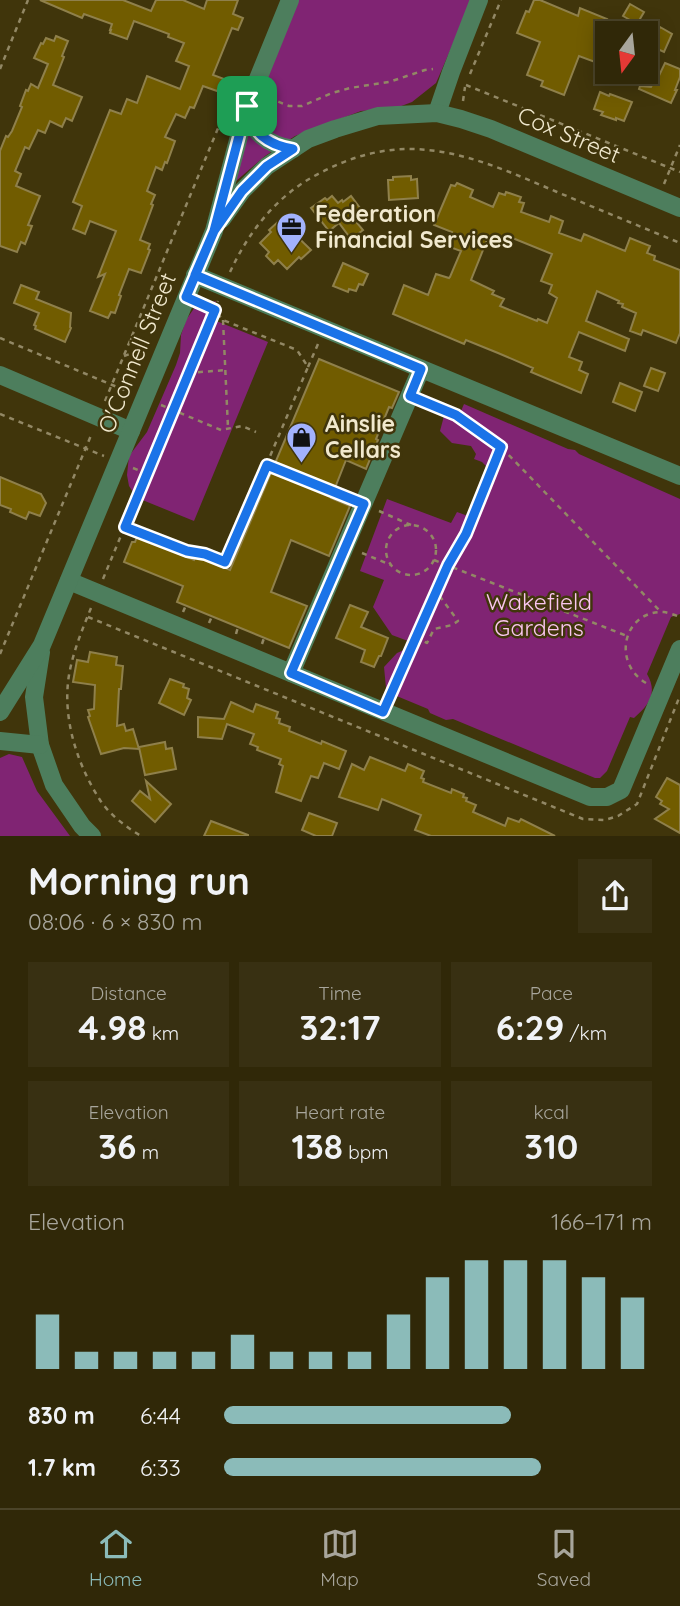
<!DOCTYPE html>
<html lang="en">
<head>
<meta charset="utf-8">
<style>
  :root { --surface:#302808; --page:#383012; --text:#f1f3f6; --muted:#a8a69c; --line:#4b4429; --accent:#8bbbb9 }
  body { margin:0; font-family:Quicksand,sans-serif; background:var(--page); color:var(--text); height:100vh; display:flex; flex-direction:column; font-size:26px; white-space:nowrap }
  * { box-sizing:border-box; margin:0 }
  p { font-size:23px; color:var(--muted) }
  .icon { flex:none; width:38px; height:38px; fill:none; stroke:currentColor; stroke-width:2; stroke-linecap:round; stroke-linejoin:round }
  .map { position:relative; height:836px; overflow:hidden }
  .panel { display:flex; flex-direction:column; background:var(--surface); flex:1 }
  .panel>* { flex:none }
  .needle { width:46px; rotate:195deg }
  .buttons { position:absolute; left:595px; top:21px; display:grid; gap:14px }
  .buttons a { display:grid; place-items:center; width:63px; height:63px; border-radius:0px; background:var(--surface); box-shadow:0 4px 18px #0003,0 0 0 2px var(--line); font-size:35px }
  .pin { position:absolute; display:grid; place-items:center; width:60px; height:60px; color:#fff; margin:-30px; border-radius:14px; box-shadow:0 4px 10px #0006 }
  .round { display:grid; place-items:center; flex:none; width:74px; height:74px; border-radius:0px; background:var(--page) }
  .headline { display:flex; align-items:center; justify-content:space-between; height:119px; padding:0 28px }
  h1 { font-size:38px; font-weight:700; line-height:52px }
  .figures { display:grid; grid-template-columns:repeat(3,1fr); gap:10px; height:119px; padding:7px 28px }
  .figures div { display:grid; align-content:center; border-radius:0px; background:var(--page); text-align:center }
  .figures b { font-size:35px; font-weight:700 }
  .figures small { font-size:19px; font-weight:400 }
  .figures p { font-size:19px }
  .chart { height:196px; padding:14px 28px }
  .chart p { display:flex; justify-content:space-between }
  .chart svg { width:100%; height:126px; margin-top:7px; stroke:var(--accent); stroke-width:6 }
  ul { padding:0 28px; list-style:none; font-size:23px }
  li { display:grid; grid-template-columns:112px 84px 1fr; align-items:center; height:52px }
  li i { height:18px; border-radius:9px; background:var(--accent) }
  .menu { display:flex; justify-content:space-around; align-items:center; height:98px; border-top:2px solid var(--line); background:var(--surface); font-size:19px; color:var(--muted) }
  .menu a { display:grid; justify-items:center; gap:4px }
  .menu .selected { color:var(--accent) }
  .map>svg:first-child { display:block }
  .green { fill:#802473 }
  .building { fill:#715c00; stroke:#8f804b; stroke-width:2; fill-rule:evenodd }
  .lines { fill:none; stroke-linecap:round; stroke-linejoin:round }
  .path { stroke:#928865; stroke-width:2.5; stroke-dasharray:5 5; stroke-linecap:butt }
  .minor { stroke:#4d7e5d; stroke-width:18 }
  .route-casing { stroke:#fff; stroke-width:14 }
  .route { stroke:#1a73e8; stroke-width:9 }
  .labels { text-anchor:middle; stroke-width:5; stroke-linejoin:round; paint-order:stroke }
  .street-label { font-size:23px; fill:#f1e9ce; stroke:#40350b }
  .poi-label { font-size:23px; font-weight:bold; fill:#f1e9ce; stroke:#40350b; text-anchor:start }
  .park-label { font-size:23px; fill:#fac6ef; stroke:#40350b }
</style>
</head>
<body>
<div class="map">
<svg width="680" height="836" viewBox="0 0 680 836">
  <rect width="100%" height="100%" fill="#40350b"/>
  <g class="green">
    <polygon points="298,0 472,0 436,83 412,102 396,108 361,111 295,136 265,156 235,182 256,101"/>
    <polygon points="216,301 209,318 268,342 194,521 140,499 135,495 129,486 127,475 129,456 147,432 176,365 180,353 181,335 186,320 195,307"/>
    <path d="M464,404l104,45 7,1 4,4 101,45v115l-9,3 -24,57c11,19 2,31 -13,44l-4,-1 -23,54 -7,7h-5l-142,-59 -7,1 -16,-7 -2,-4 -41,-17 1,-3 -2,-1 -2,-21 13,-14 7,-3 4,-9 -16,-6 -19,-28 11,-27 -24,-9 27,-72 64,24 6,-11 11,4 20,-48 -6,-6 -8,-3 2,-5 -5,-8 -19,-3 -12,-12 4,-15 9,-5h8z"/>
    <polygon points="9,754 22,757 37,791 70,836 0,836 0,758"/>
  </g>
  <g class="building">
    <polygon points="40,0 123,0 151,11 156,0 183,0 204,9 207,0 238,0 233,14 243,18 238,30 232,28 213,75 224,79 217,91 203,86 194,108 190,107 185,118 176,114 165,137 175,141 167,163 165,162 162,170 156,167 147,191 155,195 151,204 153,205 140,240 150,244 148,249 150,250 141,273 129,269 119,295 121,296 115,313 111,312 108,318 90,311 105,274 98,277 116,231 90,221 85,234 73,229 82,206 73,202 110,110 121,114 127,99 137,103 147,76 180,89 189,66 176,61 184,43 168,37 169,34 134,21 127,39 110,33 111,30 110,30 112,24 84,14 82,18"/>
    <polygon points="534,0 540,0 578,16 580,8 607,19 597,42 602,44 595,62 579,56 564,95 541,86 543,81 527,75 540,42 517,33 526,11 529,12"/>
    <polygon points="630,4 644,12 637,24 623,16"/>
    <polygon points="660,27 672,34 664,52 651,46"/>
    <polygon points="56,36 68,41 62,56 64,57 53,85 82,97 72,121 66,118 62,127 50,121 45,133 38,130 29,149 25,147 15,171 21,174 16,186 40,196 28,225 32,226 25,244 21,242 17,252 0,246 0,151 6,136 8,137 12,131 22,107 20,106 26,90 28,91 31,84 38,88 48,64 34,58 41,43 43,44 46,38 54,41"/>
    <polygon points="665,63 680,69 680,77 675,90 677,90 671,103 639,89 640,86 651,87 654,81 656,82"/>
    <polygon points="600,92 609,96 610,94 632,102 624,121 616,118 616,120 601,115 603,112 594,109"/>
    <polygon points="411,176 411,180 417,179 418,198 389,200 388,180 393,180 393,177"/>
    <path d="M457,183l16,7 -3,7 23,10 6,-14 6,2 1,-3 15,5 -2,5 5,1 -3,9 28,10 2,-6 12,5 -4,12 22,8 3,-7 41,17 5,-13 20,8 -3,7 8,3 -1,4 26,10v63l-4,10 -33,-13 -2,5 -11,-4 6,-18 -14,-6 1,-3 -5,-1 1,-2 -22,-10 -11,30 43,18 -4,12 -46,-19 -10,25 13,5 -3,8 9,4 -7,19 -50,-21 2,-4 -35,-15 -32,-13 -2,4 -71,-30 11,-29 24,10 8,-21 13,4 1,-1 11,-26 -14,-5 5,-14 -18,-7 17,-40 4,1zM510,237l42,17 -11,27 11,4 -3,8 8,5 -10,25 -9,-4 -1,2 -37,-15 4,-7 -12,-5 2,-3 -23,-11 16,-40 16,6 3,-6 3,1z"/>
    <polygon points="332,196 338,203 342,200 343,202 351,196 366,216 357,223 363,230 351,239 339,223 329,231 311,208 325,198 327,200"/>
    <polygon points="280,220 311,250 301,259 299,257 287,269 278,260 274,264 266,256 269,252 260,243 271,232 269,230"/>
    <polygon points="343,263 368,274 363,285 359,284 356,291 349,289 348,292 333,286"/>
    <polygon points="21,285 39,292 36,299 71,313 70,327 71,328 65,342 35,329 36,326 34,325 39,313 14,303"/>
    <polygon points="319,359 399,392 392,408 389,407 376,439 378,440 366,469 346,460 331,498 350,506 329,556 291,540 271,592 307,606 289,648 177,602 183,586 124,562 132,542 135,542 137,537 161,545 160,546 194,560 196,556 230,570"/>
    <polygon points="651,368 665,373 658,391 644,386"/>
    <polygon points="620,383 642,392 635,411 613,402"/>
    <polygon points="0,477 41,494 46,503 40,516 29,512 26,519 10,512 11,509 0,505"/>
    <polygon points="350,605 368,612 361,627 388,638 381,656 379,656 374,667 361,662 365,650 336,638"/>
    <polygon points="90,652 117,657 116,665 123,666 121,689 119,689 117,726 124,724 126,731 133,729 139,749 124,748 101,754 88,717 90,716 88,710 94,709 95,685 73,682 77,660 88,662"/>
    <polygon points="170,679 184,684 183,687 189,689 187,698 191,700 184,715 159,703"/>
    <polygon points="231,702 253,712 256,704 278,712 276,718 280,719 279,723 290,727 289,731 321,744 322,741 346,751 339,769 324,763 318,778 311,776 301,801 276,792 283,766 279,764 281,759 257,750 258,747 250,744 254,734 227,724 222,739 198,737 198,717 224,719"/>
    <polygon points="165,742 166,749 172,748 176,769 145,775 139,747"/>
    <polygon points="370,757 405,771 408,764 424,771 421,778 424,779 423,782 451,793 452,789 464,794 463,797 467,798 466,801 476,805 473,812 487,818 505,826 508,818 519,822 521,819 555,836 431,836 415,830 421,815 382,799 378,810 339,797 352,764 364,770"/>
    <polygon points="667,778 680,785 680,833 655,819 669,809 660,804 662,801 656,797"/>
    <polygon points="146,781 171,804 155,822 132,801 140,791 150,799"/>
    <polygon points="309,813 337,823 332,836 316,836 302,830"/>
    <polygon points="211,821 248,835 248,836 204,836"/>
  </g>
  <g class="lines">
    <g class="path">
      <polyline points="0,69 28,0"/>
      <polyline points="470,74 501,0"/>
      <polyline points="466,85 680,172"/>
      <polyline points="269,98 289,106 302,106 332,93 350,88 389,82 425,70 433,69"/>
      <polyline points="463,101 465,87"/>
      <polyline points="664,184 680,145"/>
      <path d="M230,272c20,-43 49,-79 92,-100 27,-14 56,-23 87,-23 52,0 101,23 148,43 41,17 82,34 123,51"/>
      <polyline points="223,320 228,428"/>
      <polyline points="0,338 129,392"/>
      <polyline points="130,339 147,345"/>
      <polyline points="124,356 147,348"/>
      <polyline points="308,367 318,344"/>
      <polyline points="188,373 226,370"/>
      <polyline points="105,401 231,97"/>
      <polyline points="425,402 456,415 501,447 661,612"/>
      <polyline points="161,405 221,430 242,426 256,432"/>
      <polyline points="0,414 104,456"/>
      <polyline points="267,465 347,497"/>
      <polyline points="133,468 146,473"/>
      <polyline points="379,511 411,525"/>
      <circle cx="411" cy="550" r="25"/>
      <polyline points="127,527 187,551 205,554 225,562 308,367 297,350 223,320 214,310 202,304"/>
      <polyline points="362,553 391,565"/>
      <polyline points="434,560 627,636"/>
      <polyline points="103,579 218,301"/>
      <path d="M91,608c-9,22 -18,44 -22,67 -7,43 8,89 31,125 10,15 26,27 41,36"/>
      <polyline points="183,612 186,605"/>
      <polyline points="88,617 583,819 605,820 618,816 637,804 679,698"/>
      <polyline points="209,623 212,616"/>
      <polyline points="236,634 238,627"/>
      <polyline points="416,637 427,643 434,629 452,625 458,621 436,591"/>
      <polyline points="262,644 264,638"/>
      <polyline points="0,654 92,433"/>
      <path d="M646,683c-35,-21 -22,-73 18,-71 5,1 11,3 16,5"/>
      <polyline points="390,696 448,565 465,534 501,447"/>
    </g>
    <g class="minor">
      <path d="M247,106c3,26 21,39 46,43"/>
      <polyline points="437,113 451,72 479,0"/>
      <polyline points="222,219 242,191 267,166 308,139 335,129 378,116 437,113 461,119 491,129 680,208"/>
      <polyline points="195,275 680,476"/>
      <polyline points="0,375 131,431"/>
      <polyline points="69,581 590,797 607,797 621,790 680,649"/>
      <polyline points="41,652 34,697 40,745 54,785 82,826 92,836"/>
      <polyline points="291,673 421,369"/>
      <polyline points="0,712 42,645 214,231 247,106 290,0"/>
      <polyline points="0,741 40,745"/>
    </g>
  </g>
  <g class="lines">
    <defs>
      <path id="route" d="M247,106l-33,125 -28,66 29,13 -90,217 62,24 18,3 20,8 42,-97 97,39 -73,169 92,39 65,-147 18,-31 35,-87 -45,-32 -46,-19 11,-27 -226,-94 19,-44 28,-40 25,-25 26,-17c-25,-4 -43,-17 -46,-43"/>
    </defs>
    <use href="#route" class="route-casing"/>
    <use href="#route" class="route"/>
  </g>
  <defs>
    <symbol id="office-pin" viewBox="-11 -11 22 30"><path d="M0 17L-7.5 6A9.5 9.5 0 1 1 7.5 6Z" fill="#a2b2fd" stroke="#40350b"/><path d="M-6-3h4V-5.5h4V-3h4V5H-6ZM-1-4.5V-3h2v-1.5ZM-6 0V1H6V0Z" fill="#111"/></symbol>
    <symbol id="shop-pin" viewBox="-11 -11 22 30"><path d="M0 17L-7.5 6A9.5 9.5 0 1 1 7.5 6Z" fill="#a2b2fd" stroke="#40350b"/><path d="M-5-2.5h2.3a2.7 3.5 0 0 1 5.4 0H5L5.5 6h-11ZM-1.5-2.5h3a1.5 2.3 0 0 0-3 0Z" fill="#111"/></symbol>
  </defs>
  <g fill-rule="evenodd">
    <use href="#office-pin" x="274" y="210" width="35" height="47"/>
    <use href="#shop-pin" x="284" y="420" width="35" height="47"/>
  </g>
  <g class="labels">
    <g class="street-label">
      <text transform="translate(569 135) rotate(23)" y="8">Cox Street</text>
      <text transform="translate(137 353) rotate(-68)" y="8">O'Connell Street</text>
    </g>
    <g class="poi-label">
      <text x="315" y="222">Federation<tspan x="315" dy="26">Financial Services</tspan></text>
      <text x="325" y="432">Ainslie<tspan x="325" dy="26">Cellars</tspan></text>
    </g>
    <g class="park-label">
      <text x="539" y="610">Wakefield<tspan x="539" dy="26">Gardens</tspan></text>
    </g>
  </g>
</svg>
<div class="buttons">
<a><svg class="needle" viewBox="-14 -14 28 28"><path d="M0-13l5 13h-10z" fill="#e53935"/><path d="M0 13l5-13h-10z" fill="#a8a69c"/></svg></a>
</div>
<div class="pin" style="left:247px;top:106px;background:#1e9e55"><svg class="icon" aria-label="arrive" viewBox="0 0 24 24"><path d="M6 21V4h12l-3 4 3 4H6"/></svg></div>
</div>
<section class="panel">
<div class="headline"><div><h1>Morning run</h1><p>08:06 · 6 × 830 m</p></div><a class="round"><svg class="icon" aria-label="share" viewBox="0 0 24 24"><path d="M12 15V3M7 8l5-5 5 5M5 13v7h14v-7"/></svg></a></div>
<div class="figures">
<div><p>Distance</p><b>4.98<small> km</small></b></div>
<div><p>Time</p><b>32:17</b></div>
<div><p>Pace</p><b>6:29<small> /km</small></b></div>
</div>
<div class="figures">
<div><p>Elevation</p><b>36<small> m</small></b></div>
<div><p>Heart rate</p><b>138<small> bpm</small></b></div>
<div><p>kcal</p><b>310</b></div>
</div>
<div class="chart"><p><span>Elevation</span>166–171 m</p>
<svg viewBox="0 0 160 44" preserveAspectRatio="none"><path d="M5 44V25M15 44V38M25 44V38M35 44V38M45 44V38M55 44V32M65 44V38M75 44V38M85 44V38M95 44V25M105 44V12M115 44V6M125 44V6M135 44V6M145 44V12M155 44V19"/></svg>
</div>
<ul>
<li><b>830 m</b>6:44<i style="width:67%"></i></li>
<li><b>1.7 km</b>6:33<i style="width:74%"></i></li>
</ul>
</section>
<nav class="menu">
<a class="selected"><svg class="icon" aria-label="home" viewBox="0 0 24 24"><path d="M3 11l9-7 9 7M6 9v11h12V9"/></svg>Home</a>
<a><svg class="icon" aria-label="map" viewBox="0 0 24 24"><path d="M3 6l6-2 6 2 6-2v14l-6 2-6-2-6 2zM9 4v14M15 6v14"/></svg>Map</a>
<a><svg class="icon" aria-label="saved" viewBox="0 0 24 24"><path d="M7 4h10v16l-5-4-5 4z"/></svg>Saved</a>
</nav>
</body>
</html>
